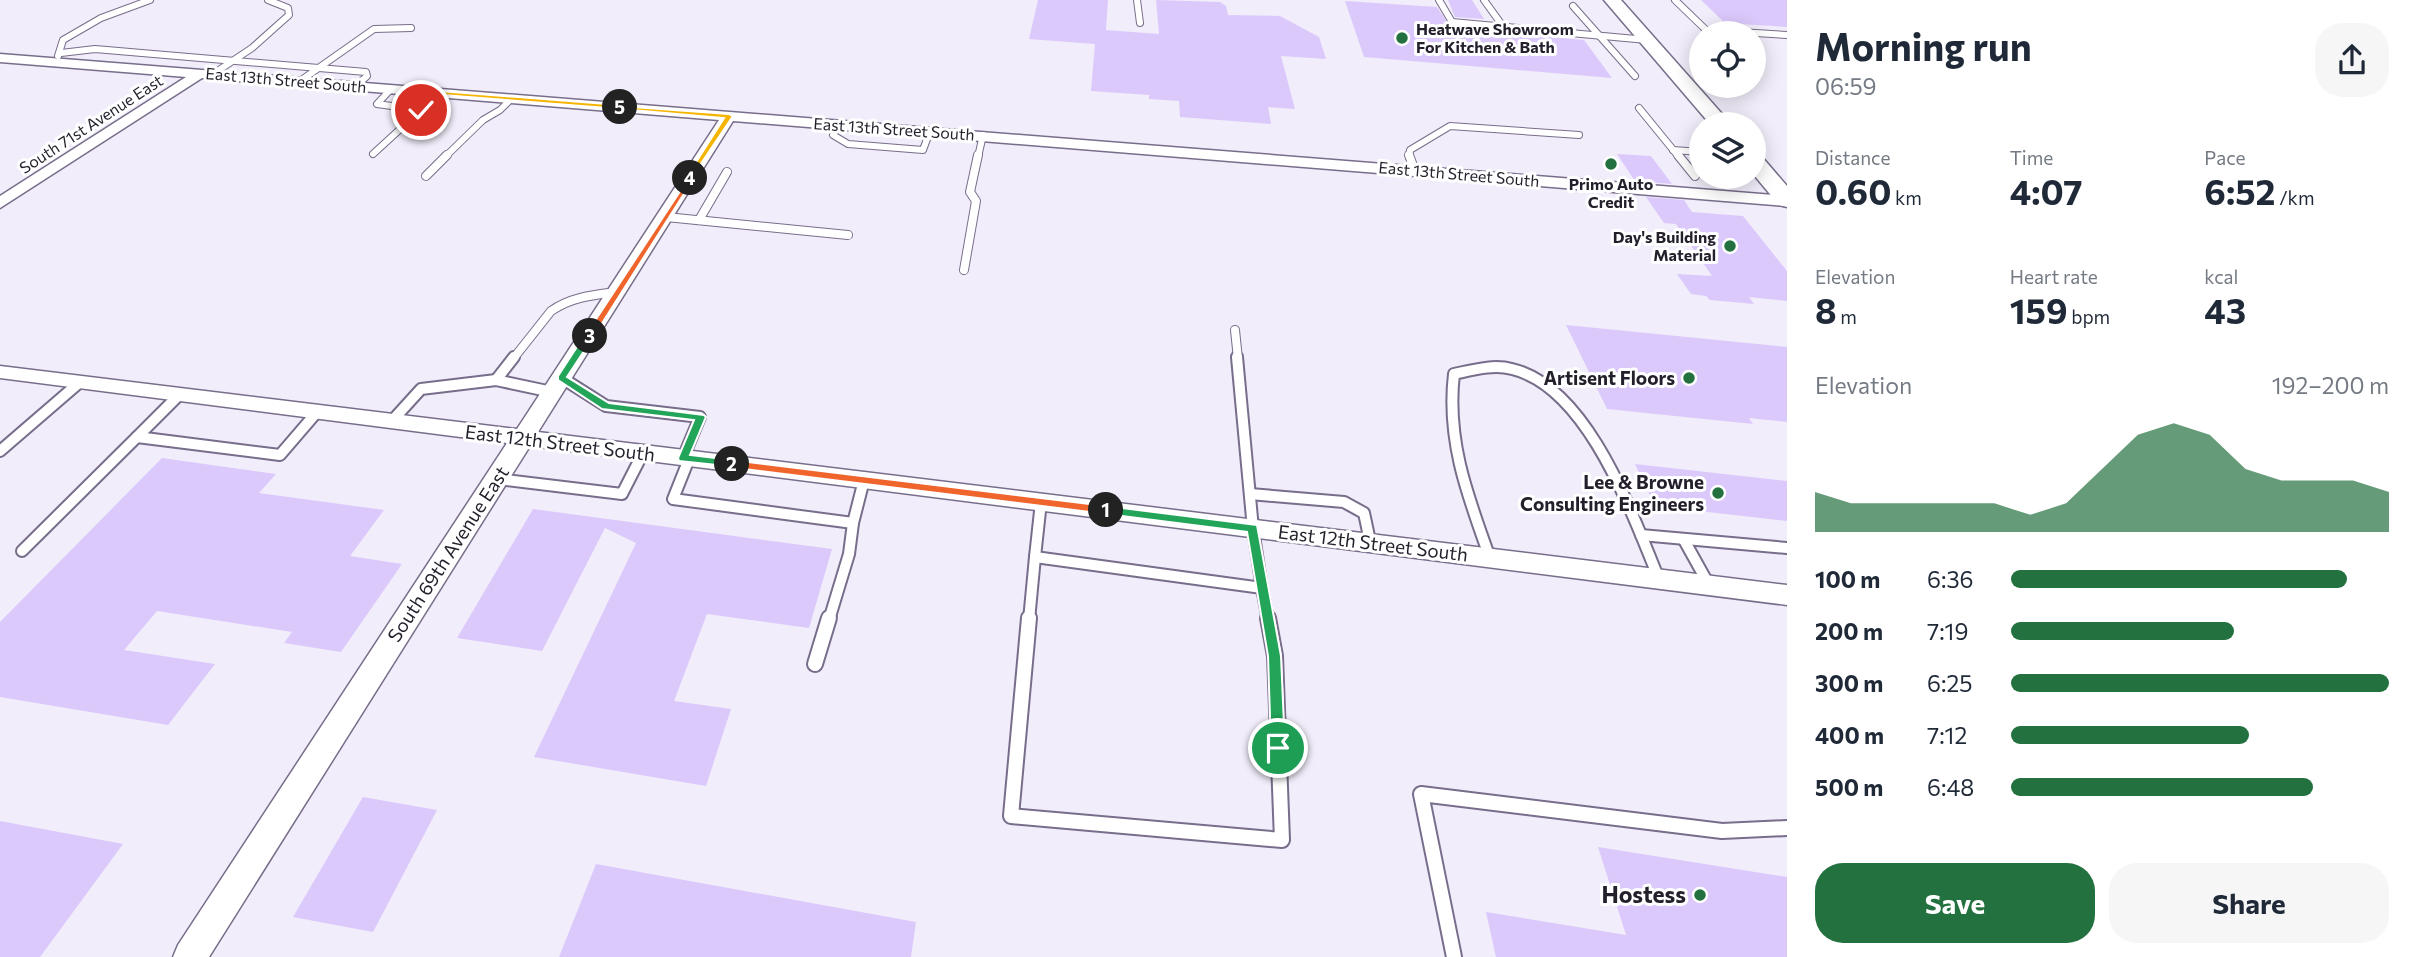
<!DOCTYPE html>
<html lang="en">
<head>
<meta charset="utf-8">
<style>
  :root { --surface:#fff; --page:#f6f6f7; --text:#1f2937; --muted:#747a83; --accent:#247140 }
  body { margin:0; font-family:Commissioner,sans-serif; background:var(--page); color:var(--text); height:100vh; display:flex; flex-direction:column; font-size:26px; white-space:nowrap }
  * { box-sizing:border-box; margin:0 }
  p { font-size:23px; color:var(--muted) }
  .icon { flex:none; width:38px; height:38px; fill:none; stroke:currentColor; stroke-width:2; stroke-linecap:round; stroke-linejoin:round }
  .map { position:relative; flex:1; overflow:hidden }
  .drawer { display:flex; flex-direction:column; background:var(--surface); width:630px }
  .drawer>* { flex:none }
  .fabs { position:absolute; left:1689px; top:21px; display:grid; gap:14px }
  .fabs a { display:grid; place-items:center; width:77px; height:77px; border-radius:50%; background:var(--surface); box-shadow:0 4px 18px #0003; font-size:35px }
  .pin { position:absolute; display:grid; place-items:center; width:60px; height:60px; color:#fff; margin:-30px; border:4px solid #fff; border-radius:50%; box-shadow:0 2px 7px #0007 }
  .km { position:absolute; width:35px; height:35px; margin:-18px; border-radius:50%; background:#222; color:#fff; font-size:19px; line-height:35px; text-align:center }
  .round { display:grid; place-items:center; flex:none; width:74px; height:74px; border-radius:28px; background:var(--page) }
  .summary { display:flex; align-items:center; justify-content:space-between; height:119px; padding:0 28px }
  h1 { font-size:38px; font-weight:700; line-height:52px }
  .stats { display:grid; grid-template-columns:repeat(3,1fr); gap:10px; height:119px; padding:7px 28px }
  .stats div { display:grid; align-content:center }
  .stats b { font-size:35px; font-weight:700 }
  .stats small { font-size:19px; font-weight:400 }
  .stats p { font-size:19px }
  .chart { height:196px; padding:14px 28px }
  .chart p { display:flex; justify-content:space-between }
  .chart svg { width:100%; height:126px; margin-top:7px; fill:var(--accent); opacity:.7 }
  .primary-button { display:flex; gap:14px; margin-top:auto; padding:14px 28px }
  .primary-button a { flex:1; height:80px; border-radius:28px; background:var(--accent); color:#fff; font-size:28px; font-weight:700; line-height:80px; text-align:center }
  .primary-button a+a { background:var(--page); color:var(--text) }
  ul { padding:0 28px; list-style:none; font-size:23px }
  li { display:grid; grid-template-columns:112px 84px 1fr; align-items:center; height:52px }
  li i { height:18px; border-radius:9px; background:var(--accent) }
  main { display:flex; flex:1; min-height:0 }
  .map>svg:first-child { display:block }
  .building { fill:#dcc9fc }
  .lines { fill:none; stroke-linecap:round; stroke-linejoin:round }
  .service-far3-casing { stroke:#786d8a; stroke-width:8 }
  .service-far2-casing { stroke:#786d8a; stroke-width:10 }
  .service-far1-casing { stroke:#786d8a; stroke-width:14 }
  .service-casing { stroke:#786d8a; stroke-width:18 }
  .minor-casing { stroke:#786d8a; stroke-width:3 }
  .secondary-casing { stroke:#786d8a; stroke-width:3 }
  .service-far3 { stroke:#fff; stroke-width:6 }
  .service-far2 { stroke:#fff; stroke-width:8 }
  .service-far1 { stroke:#fff; stroke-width:10 }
  .service { stroke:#fff; stroke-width:14 }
  .minor { fill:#fff; fill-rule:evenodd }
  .secondary { fill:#fff; fill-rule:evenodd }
  .split-1 { fill:#22a559; stroke:#fff; stroke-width:2 }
  .split-2 { fill:#f0652b; stroke:#fff; stroke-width:2 }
  .split-3 { fill:#22a559; stroke:#fff; stroke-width:2 }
  .split-4 { fill:#f0652b; stroke:#fff; stroke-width:2 }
  .split-5 { fill:#f5b400; stroke:#fff; stroke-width:2 }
  .split-6 { fill:#f5b400; stroke:#fff; stroke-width:2 }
  .poi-dot { fill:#247140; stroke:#fff; stroke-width:2.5 }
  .labels { text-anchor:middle; stroke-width:6; stroke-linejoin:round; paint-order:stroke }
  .far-poi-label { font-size:16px; font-weight:bold; fill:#231f2b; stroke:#fff; text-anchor:start }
  .far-street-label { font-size:16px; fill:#231f2b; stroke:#fff }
  .poi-label { font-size:19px; font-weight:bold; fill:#231f2b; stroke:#fff; text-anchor:end }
  .street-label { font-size:19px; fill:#231f2b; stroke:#fff }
  .near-poi-label { font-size:23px; font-weight:bold; fill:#231f2b; stroke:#fff; text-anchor:end }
</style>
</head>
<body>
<main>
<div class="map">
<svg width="1787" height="957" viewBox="0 0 1787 957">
  <rect width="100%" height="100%" fill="#f1edfa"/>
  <g class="building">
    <polygon points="1038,0 1108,0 1106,30 1159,34 1156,0 1220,2 1226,6 1228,15 1280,16 1319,37 1326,59 1281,56 1295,109 1268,107 1271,124 1180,117 1179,101 1149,99 1149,95 1091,91 1095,44 1029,39"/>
    <polygon points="1448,0 1472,0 1484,19 1455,17"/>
    <polygon points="1701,0 1787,0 1787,27 1725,23"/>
    <polygon points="1345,1 1437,7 1451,28 1584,40 1612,78 1364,57"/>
    <polygon points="1617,154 1651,156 1672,184 1635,181"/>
    <polygon points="1646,197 1684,200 1692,212 1743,216 1787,271 1787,301 1749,297 1754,304 1710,300 1706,296 1691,294 1677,274 1712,276 1676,224 1664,223"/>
    <polygon points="1566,325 1787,347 1787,422 1749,418 1753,424 1607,409"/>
    <polygon points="162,458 276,474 259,493 384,510 350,556 402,564 341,652 284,643 292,632 157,611 124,650 215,664 168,725 0,697 0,622"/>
    <polygon points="1635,464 1787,481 1787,521 1655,506"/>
    <polygon points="533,509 832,549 809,628 707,614 674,701 731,709 706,786 534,757 636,543 605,528 542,651 457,638"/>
    <polygon points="363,797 437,810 373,932 293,917"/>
    <polygon points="0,821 123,844 40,957 0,957"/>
    <polygon points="1598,847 1787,877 1787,957 1496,957 1486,912 1626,935"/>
    <polygon points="596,864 916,922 911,957 559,957"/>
  </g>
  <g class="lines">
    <g class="service-far3-casing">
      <g id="service-far3">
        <polyline points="1137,0 1140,23"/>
        <polyline points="1439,0 1452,22 1647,40"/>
        <polyline points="1484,0 1502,25"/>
        <polyline points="1675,0 1706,30 1787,35"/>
        <polyline points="1573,6 1635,76"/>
        <polyline points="61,53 95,49 366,72 367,76 356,86"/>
        <polyline points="58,56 63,40 101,18 150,0"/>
        <polyline points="213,74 252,48 289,15 288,8 268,0"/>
        <polyline points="300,81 374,29 411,28"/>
        <polyline points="391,89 377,104 421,110 441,93"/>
        <polyline points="1639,108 1679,157"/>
        <polyline points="838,124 833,135 848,144 923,150 930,131"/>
        <polyline points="1673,150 1701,152"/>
        <polyline points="373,154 421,110"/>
        <polyline points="445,157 483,120 500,110 512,98"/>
        <polyline points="978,157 983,135"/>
        <polyline points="1409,157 1410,150 1450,126 1579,135"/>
      </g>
    </g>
    <g class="service-far2-casing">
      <g id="service-far2">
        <polyline points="1409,155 1415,171"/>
        <polyline points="1678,155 1695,176"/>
        <polyline points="426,176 447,155"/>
        <polyline points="666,217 848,235"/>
        <polyline points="699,220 727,172"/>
        <polyline points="964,270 976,201 970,192 978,155"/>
        <polyline points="1235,330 1238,359"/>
        <path d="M513,359L551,311C571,297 593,295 617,292"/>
      </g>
    </g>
    <g class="service-far1-casing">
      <g id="service-far1">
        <polyline points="562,378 606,406 700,417 683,458"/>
        <polyline points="496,380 514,357"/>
        <polyline points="179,395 137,437 280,455 317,412"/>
        <polyline points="391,422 421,389 496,380 552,392"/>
        <polyline points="0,451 80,382"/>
        <polyline points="689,459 673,499 853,523 864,480"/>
        <polyline points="497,479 622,494 643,453"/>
        <polyline points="1250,494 1344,502 1364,513 1370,541"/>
        <polyline points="1041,502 1035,557 1262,588 1253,529 1237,357"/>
        <polyline points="1641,535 1787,548"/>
        <polyline points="1684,540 1709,585"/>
        <polyline points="22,551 137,437"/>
        <path d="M1490,558C1468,497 1446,440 1454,374C1473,370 1493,364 1512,369C1588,387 1632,514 1659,579"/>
        <polyline points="1262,588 1268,620"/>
        <polyline points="829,620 849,554 853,523"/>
        <polyline points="1029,620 1035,557"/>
      </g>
    </g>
    <g class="service-casing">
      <g id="service">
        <polyline points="1029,618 1011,816 1282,840 1275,656 1268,618"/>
        <polyline points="815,664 829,618"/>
        <polyline points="1454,957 1421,794 1722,831 1787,828"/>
      </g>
    </g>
    <g class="minor-casing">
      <polygon id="minor" points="0,54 1787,196 1787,206 733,121 538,432 1787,585 1787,605 530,446 209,957 173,957 178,945 507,443 0,378 0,366 517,429 719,120 202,78 0,208 0,196 186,77 0,62"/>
    </g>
    <g class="secondary-casing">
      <g id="secondary">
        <polygon points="1604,0 1621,0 1731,124 1710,124"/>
        <polygon points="1754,156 1762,157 1787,186 1787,207 1779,205 1754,175"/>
      </g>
    </g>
    <use href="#service-far3" class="service-far3"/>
    <use href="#service-far2" class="service-far2"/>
    <use href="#service-far1" class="service-far1"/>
    <use href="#service" class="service"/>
    <use href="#minor" class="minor"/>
    <use href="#secondary" class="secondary"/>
  </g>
  <polygon class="split-1" points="1106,506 1257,525 1281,656 1285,748 1283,753 1278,755 1271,748 1268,656 1247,532 1106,514 1100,510"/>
  <polygon class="split-2" points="732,460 1106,506 1112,510 1106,514 728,467 728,461"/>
  <polygon class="split-3" points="590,333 594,336 567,377 609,403 704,415 706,417 690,455 732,460 736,461 736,467 679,461 678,458 694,420 602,409 558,380 558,376 586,333"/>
  <polygon class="split-4" points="690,176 694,178 594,336 586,338 585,336"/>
  <polygon class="split-5" points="618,106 729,114 733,116 690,180 686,178 724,118 620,109"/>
  <polygon class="split-6" points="439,91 620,105 624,107 620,109 443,95 424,112 419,112 419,109"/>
  <g class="poi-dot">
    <circle cx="1402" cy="38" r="7"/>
    <circle cx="1611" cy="164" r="7"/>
    <circle cx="1730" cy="246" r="7"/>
    <circle cx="1689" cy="378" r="7"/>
    <circle cx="1718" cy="493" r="7"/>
    <circle cx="1700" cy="895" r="7"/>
  </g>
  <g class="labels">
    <g class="far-poi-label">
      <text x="1416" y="35">Heatwave Showroom<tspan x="1416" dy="18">For Kitchen &amp; Bath</tspan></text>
      <text x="1611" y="190" text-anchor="middle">Primo Auto<tspan x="1611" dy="18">Credit</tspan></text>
      <text x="1716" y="243" text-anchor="end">Day's Building<tspan x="1716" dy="18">Material</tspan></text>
    </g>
    <g class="far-street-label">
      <text transform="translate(286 80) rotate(5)" y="6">East 13th Street South</text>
      <text transform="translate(91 124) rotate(-33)" y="6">South 71st Avenue East</text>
      <text transform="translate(894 129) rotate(4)" y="6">East 13th Street South</text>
      <text transform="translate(1459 174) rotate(5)" y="6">East 13th Street South</text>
    </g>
    <g class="poi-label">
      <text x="1675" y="385">Artisent Floors</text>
      <text x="1704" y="489">Lee &amp; Browne<tspan x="1704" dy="22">Consulting Engineers</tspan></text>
    </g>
    <g class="street-label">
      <text transform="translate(560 443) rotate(7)" y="7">East 12th Street South</text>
      <text transform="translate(1373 543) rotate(7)" y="7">East 12th Street South</text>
      <text transform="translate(448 554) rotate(-57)" y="7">South 69th Avenue East</text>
    </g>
    <g class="near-poi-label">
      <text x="1686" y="903">Hostess</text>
    </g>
  </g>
</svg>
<div class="fabs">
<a><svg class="icon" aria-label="locate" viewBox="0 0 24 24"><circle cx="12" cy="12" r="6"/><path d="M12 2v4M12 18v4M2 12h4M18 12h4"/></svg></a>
<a><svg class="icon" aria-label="layers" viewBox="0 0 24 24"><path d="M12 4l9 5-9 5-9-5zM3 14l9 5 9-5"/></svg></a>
</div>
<div class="pin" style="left:1278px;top:748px;background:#1e9e55"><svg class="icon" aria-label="arrive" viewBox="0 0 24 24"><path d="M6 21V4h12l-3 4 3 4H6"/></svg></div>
<div class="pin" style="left:421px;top:110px;background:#d93025"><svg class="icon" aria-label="check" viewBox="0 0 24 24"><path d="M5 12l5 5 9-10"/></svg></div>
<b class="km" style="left:1106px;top:510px">1</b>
<b class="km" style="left:732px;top:464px">2</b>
<b class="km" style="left:590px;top:336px">3</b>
<b class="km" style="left:690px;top:178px">4</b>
<b class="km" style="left:620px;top:107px">5</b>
</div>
<section class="drawer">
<div class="summary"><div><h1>Morning run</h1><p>06:59</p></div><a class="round"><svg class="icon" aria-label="share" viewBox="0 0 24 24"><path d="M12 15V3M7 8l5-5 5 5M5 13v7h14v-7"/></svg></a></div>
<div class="stats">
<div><p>Distance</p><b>0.60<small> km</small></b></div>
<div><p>Time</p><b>4:07</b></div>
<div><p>Pace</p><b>6:52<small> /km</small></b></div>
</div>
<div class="stats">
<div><p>Elevation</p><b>8<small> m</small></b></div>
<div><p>Heart rate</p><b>159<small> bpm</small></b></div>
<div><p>kcal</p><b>43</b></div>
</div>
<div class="chart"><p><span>Elevation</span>192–200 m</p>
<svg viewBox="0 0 160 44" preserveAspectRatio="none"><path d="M0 44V30L10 34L20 34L30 34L40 34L50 34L60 38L70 34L80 22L90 10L100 6L110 10L120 22L130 26L140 26L150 26L160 30V44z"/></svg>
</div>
<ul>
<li><b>100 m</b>6:36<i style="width:89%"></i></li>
<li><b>200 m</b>7:19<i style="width:59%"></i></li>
<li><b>300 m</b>6:25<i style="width:100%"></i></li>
<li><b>400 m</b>7:12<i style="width:63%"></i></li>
<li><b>500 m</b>6:48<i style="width:80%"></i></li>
</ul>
<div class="primary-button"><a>Save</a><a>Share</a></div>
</section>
</main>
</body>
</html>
